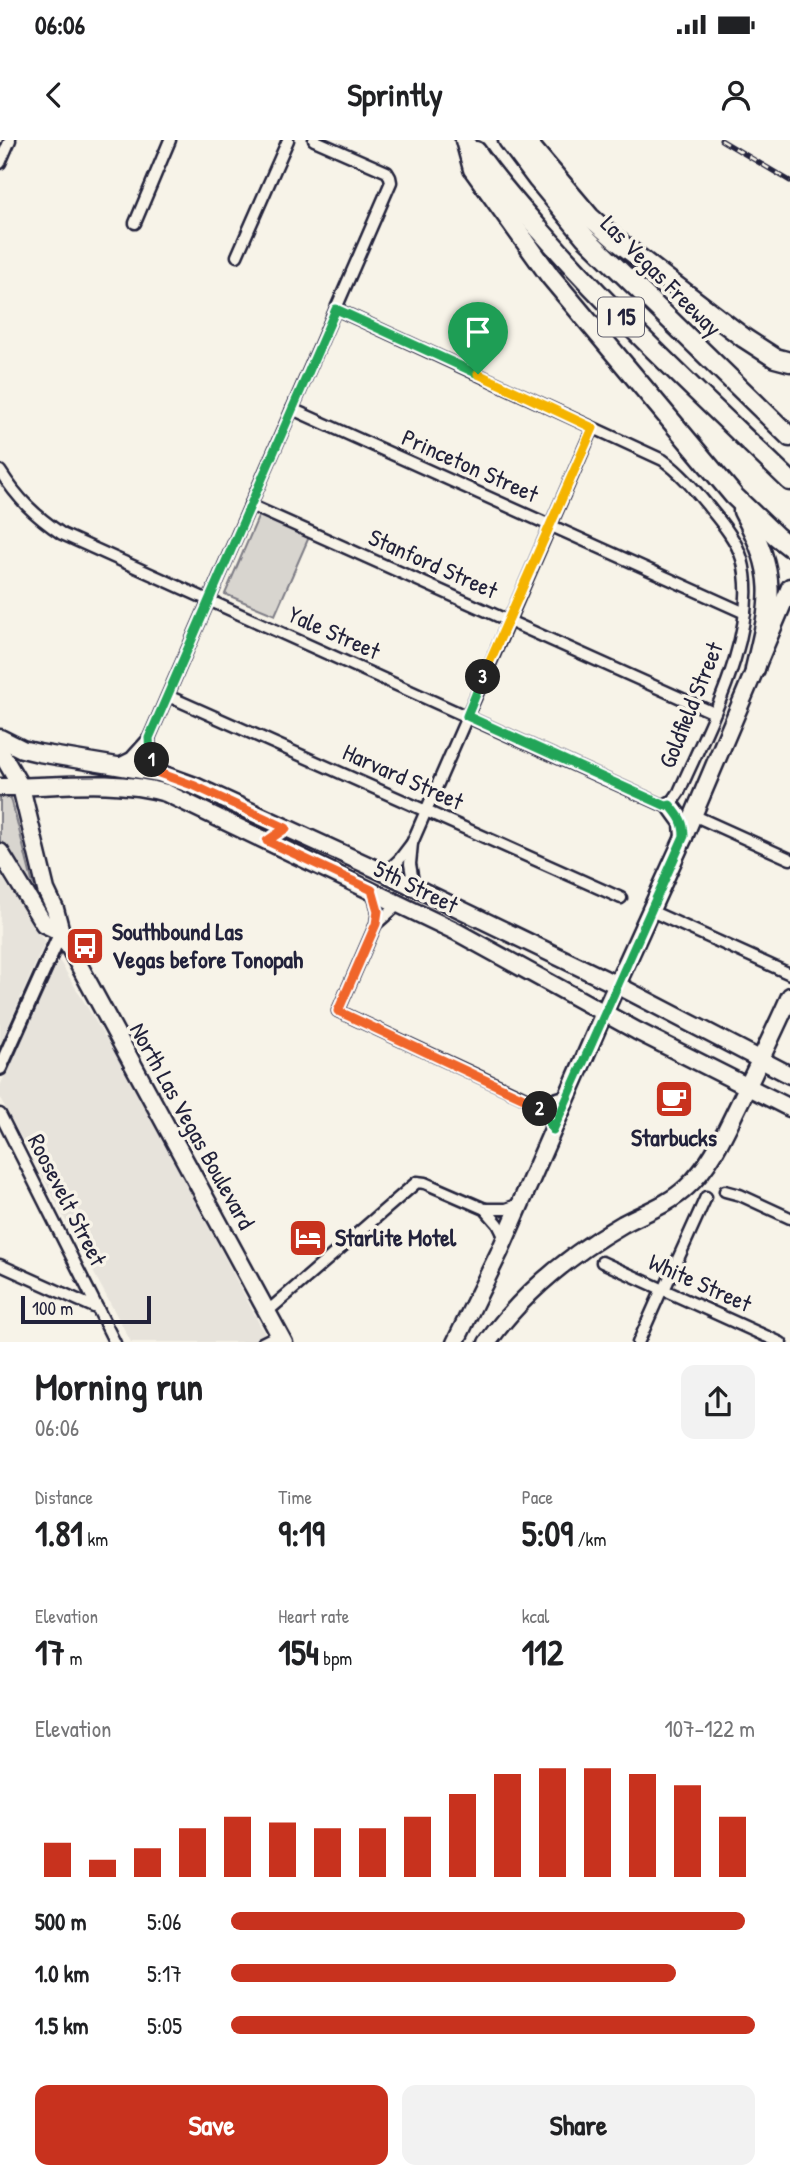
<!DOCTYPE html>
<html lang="en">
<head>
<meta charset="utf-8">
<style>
  :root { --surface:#fff; --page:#f2f2f2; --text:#202124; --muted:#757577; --accent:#c8321e }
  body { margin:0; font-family:"Patrick Hand",sans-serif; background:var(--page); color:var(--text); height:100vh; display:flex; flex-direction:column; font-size:26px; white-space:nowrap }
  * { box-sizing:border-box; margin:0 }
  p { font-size:23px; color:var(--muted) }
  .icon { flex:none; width:38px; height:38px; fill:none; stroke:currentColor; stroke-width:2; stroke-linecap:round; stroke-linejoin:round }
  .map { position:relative; height:1202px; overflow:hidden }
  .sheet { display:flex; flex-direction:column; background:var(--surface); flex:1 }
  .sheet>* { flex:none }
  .scale { position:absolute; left:21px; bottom:18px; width:130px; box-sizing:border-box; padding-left:7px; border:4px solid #22223b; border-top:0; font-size:19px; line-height:24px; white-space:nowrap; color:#22223b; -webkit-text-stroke:5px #f7f3e8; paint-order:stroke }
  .pin { position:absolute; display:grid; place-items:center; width:60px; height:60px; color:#fff; margin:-72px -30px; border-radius:50% 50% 50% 0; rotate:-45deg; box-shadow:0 0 7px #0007 }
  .pin .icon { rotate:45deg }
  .km { position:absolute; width:35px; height:35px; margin:-18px; border-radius:50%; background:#222; color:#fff; font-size:19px; line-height:35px; text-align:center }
  .round { display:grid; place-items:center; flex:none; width:74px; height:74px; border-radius:14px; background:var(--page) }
  .head { display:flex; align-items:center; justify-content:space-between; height:119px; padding:0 35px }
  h1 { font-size:38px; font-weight:800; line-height:52px }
  .figures { display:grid; grid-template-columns:repeat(3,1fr); gap:10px; height:119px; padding:7px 35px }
  .figures div { display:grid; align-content:center }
  .figures b { font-size:35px; font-weight:800 }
  .figures small { font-size:19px; font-weight:400 }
  .figures p { font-size:19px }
  .chart { height:196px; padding:14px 35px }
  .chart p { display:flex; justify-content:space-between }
  .chart svg { width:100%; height:126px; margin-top:7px; stroke:var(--accent); stroke-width:6 }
  .primary-button { display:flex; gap:14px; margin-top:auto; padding:14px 35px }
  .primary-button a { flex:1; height:80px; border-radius:14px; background:var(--accent); color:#fff; font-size:28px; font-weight:800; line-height:80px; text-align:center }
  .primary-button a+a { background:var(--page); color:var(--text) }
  ul { padding:0 35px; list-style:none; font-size:23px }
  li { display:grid; grid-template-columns:112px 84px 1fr; align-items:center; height:52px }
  li i { height:18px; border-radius:9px; background:var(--accent) }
  .status { display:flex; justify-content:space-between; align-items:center; height:49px; padding:0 35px; background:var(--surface); direction:ltr }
  .status svg { height:19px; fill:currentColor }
  header { display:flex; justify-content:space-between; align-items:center; height:91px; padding:0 35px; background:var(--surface); font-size:32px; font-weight:800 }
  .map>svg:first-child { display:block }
  .built { fill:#e7e3db }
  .green { fill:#d8d5cf; stroke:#7d7c85; stroke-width:2 }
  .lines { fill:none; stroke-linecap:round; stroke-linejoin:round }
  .minor-casing { stroke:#22223b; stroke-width:15 }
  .tertiary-casing { stroke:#22223b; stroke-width:18 }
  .primary-casing { stroke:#22223b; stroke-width:21 }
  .motorway-casing { stroke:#22223b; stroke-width:23 }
  .minor { stroke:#f7f3e8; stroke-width:10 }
  .tertiary { stroke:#f7f3e8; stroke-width:12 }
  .primary { stroke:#f7f3e8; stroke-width:16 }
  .motorway { stroke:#f7f3e8; stroke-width:18 }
  .rail-casing { stroke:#22223b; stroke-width:5 }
  .rail { stroke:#f7f3e8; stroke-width:2.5; stroke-dasharray:8; stroke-linecap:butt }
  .split-1-casing { stroke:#fff; stroke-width:14 }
  .split-2-casing { stroke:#fff; stroke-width:14 }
  .split-3-casing { stroke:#fff; stroke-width:14 }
  .split-4-casing { stroke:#fff; stroke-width:14 }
  .split-1 { stroke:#22a559; stroke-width:9 }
  .split-2 { stroke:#f0652b; stroke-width:9 }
  .split-3 { stroke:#22a559; stroke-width:9 }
  .split-4 { stroke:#f5b400; stroke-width:9 }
  .labels { text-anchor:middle; stroke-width:7; stroke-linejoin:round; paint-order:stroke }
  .shield { fill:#f7f3e8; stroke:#62616f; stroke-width:2 }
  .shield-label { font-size:23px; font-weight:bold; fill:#22223b }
  .street-label { font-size:24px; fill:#22223b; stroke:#f7f3e8 }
  .poi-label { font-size:24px; font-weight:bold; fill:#22223b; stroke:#f7f3e8; text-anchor:start }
</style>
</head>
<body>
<div class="status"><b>06:06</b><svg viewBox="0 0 49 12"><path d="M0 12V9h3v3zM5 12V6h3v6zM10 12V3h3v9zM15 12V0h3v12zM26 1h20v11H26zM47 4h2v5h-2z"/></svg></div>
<header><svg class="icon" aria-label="back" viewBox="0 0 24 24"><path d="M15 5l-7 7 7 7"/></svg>Sprintly<svg class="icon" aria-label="person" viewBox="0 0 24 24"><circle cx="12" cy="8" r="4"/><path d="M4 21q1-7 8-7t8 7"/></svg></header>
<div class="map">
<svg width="790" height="1203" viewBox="0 0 790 1203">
  <rect width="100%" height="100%" fill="#f7f3e8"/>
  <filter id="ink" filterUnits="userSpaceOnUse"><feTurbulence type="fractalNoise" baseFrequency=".0143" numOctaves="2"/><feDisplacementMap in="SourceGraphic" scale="14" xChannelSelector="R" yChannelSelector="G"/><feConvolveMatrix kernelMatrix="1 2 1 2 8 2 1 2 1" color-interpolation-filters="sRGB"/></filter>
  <g filter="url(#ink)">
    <g class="built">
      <polygon points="0,734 45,802 0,905"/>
      <polygon points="59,820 139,954 269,1202 131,1202 0,958 0,946"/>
    </g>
    <g class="green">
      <polygon points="259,375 309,397 275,475 225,454"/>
      <polygon points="0,657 11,658 32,741 51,777 0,704"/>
    </g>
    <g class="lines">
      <g class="minor-casing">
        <g id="minor">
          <polyline points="0,23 10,0"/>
          <polyline points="135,83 170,0"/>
          <polyline points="237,116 288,0"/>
          <polyline points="292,269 745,473"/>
          <path d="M0,331C18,359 34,375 62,394L665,666L670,665L679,652C707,588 762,490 742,419C736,399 721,382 708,366C694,349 681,333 663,320L336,169"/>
          <polyline points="250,365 714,573"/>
          <polyline points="168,556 621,758"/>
          <polyline points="149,598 150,614 159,633"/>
          <polyline points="117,625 131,618 149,598 391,42 390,37 387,32 314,0"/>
          <polyline points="693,675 790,719"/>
          <polyline points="412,703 410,724 414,747"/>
          <polyline points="385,733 399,720 412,703 593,288"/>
          <polyline points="372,750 378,771 376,784 338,871 530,960 545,974 553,990"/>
          <polyline points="651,771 790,834"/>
          <polyline points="376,784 400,763"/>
          <polyline points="530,961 551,960 568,955"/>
          <polyline points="0,974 115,1203"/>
          <polyline points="725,1051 740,1055 790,1078"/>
          <polyline points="485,1069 506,1069 520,1064"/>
          <polyline points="602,1122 781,1203"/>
          <polyline points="0,1125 98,1169"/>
          <polyline points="664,1150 706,1057"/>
          <polyline points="268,1171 417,1042 425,1043 485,1069 498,1084 505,1098"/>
          <polyline points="262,1203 280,1194"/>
          <polyline points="638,1203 662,1149"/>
        </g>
      </g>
      <g class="tertiary-casing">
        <polyline id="tertiary" points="0,928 61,792"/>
      </g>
      <g class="primary-casing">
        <g id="primary">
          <polyline points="0,598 22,609 39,613 159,633 195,646 385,733 617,845 790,935"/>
          <polyline points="0,611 21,647 46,750 55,769 61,792 284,1203"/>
          <path d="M0,647C55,647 112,638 166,653L457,792L637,891L790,968"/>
          <polyline points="670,665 683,683 684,697"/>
          <polyline points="0,712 44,784 61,792"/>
          <polyline points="455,1203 499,1113 604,873 684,697 790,447"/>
          <path d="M487,1203C522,1154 571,1114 623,1084C645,1072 668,1065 687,1047C712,1024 725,992 740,962C757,927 774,892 790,856"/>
        </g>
      </g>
      <g class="motorway-casing">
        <g id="motorway">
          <polyline points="465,0 473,29 550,136 734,356 776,396 790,407"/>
          <polyline points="508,0 538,40 585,97 790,297"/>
          <polyline points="525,0 590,77 616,100 744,198 775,218 790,222"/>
          <path d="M476,11C495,39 518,65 540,90C618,179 705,259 790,341"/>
          <path d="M743,371C778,437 772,458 755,529"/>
        </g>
      </g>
      <use href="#minor" class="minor"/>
      <use href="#tertiary" class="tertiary"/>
      <use href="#primary" class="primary"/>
      <use href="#motorway" class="motorway"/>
      <g class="rail-casing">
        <polyline id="rail" points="721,0 790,41"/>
      </g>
      <use href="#rail" class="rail"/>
    </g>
  </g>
  <g class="lines" filter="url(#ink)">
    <g class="split-1-casing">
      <polyline id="split-1" points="152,620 150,614 149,598 336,169 478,234"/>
    </g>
    <g class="split-2-casing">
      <polyline id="split-2" points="152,620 159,633 195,646 286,688 267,701 372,750 378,771 376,784 338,871 530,961 540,969"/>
    </g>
    <g class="split-3-casing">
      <path id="split-3" d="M483,537L467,576L666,666L670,665C679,676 684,682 684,696L553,990L547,978L540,969"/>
    </g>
    <g class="split-4-casing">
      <polyline id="split-4" points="478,234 593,288 483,537"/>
    </g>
    <use href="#split-1" class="split-1"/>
    <use href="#split-2" class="split-2"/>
    <use href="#split-3" class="split-3"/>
    <use href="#split-4" class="split-4"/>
  </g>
  <defs>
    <g id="bus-square" transform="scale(2.0125)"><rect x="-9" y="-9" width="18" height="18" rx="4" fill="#c8321e" stroke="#f7f3e8"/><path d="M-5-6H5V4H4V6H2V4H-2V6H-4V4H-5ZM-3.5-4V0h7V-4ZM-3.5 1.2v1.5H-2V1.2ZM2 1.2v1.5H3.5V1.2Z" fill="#fff"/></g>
    <g id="cafe-square" transform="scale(2.0125)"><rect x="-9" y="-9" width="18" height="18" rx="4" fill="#c8321e" stroke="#f7f3e8"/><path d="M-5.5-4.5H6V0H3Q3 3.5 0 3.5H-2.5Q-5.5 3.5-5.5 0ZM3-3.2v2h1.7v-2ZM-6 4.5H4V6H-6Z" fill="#fff"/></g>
    <g id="hotel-square" transform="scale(2.0125)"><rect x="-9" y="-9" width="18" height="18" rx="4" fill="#c8321e" stroke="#f7f3e8"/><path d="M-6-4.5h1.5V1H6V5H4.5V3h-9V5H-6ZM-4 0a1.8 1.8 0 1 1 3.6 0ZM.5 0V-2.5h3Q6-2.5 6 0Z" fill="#fff"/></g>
  </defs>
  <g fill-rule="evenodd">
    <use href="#bus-square" x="85" y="806"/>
    <use href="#cafe-square" x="674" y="959"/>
    <use href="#hotel-square" x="308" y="1098"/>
  </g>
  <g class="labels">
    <rect class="shield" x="598" y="157.5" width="46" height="39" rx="5"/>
    <g class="shield-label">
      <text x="621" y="185">I 15</text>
    </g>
    <g class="street-label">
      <text transform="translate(661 136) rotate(45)" y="8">Las Vegas Freeway</text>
      <text transform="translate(470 326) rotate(24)" y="8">Princeton Street</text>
      <text transform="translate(433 424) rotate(24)" y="8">Stanford Street</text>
      <text transform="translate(334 493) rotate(24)" y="8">Yale Street</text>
      <text transform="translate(691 565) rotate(-68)" y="8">Goldfield Street</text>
      <text transform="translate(403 637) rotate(24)" y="8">Harvard Street</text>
      <text transform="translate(416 747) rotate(26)" y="8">5th Street</text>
      <text transform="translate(192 986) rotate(61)" y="8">North Las Vegas Boulevard</text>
      <text transform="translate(67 1060) rotate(63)" y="8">Roosevelt Street</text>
      <text transform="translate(700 1143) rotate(24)" y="8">White Street</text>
    </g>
    <g class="poi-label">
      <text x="112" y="800">Southbound Las<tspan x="112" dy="28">Vegas before Tonopah</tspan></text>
      <text x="674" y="1006" text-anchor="middle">Starbucks</text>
      <text x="335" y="1106">Starlite Motel</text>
    </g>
  </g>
</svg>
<div class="scale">100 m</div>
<div class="pin" style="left:478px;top:234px;background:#1e9e55"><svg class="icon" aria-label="arrive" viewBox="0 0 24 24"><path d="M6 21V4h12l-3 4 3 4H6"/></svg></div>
<b class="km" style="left:152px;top:620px">1</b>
<b class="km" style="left:540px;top:969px">2</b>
<b class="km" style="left:483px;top:537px">3</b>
</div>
<section class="sheet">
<div class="head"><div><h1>Morning run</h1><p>06:06</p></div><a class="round"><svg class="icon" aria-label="share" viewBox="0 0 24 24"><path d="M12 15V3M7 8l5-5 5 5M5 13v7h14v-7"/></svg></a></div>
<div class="figures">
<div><p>Distance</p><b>1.81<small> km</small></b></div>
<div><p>Time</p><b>9:19</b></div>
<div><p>Pace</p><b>5:09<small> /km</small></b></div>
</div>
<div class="figures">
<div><p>Elevation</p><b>17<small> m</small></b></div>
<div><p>Heart rate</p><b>154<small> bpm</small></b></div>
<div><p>kcal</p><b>112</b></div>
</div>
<div class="chart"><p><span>Elevation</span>107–122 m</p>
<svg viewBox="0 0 160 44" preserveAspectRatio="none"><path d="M5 44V32M15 44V38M25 44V34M35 44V27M45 44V23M55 44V25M65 44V27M75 44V27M85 44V23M95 44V15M105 44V8M115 44V6M125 44V6M135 44V8M145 44V12M155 44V23"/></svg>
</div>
<ul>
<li><b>500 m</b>5:06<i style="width:98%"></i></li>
<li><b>1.0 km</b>5:17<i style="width:85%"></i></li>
<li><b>1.5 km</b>5:05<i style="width:100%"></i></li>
</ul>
<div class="primary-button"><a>Save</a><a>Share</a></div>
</section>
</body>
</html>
